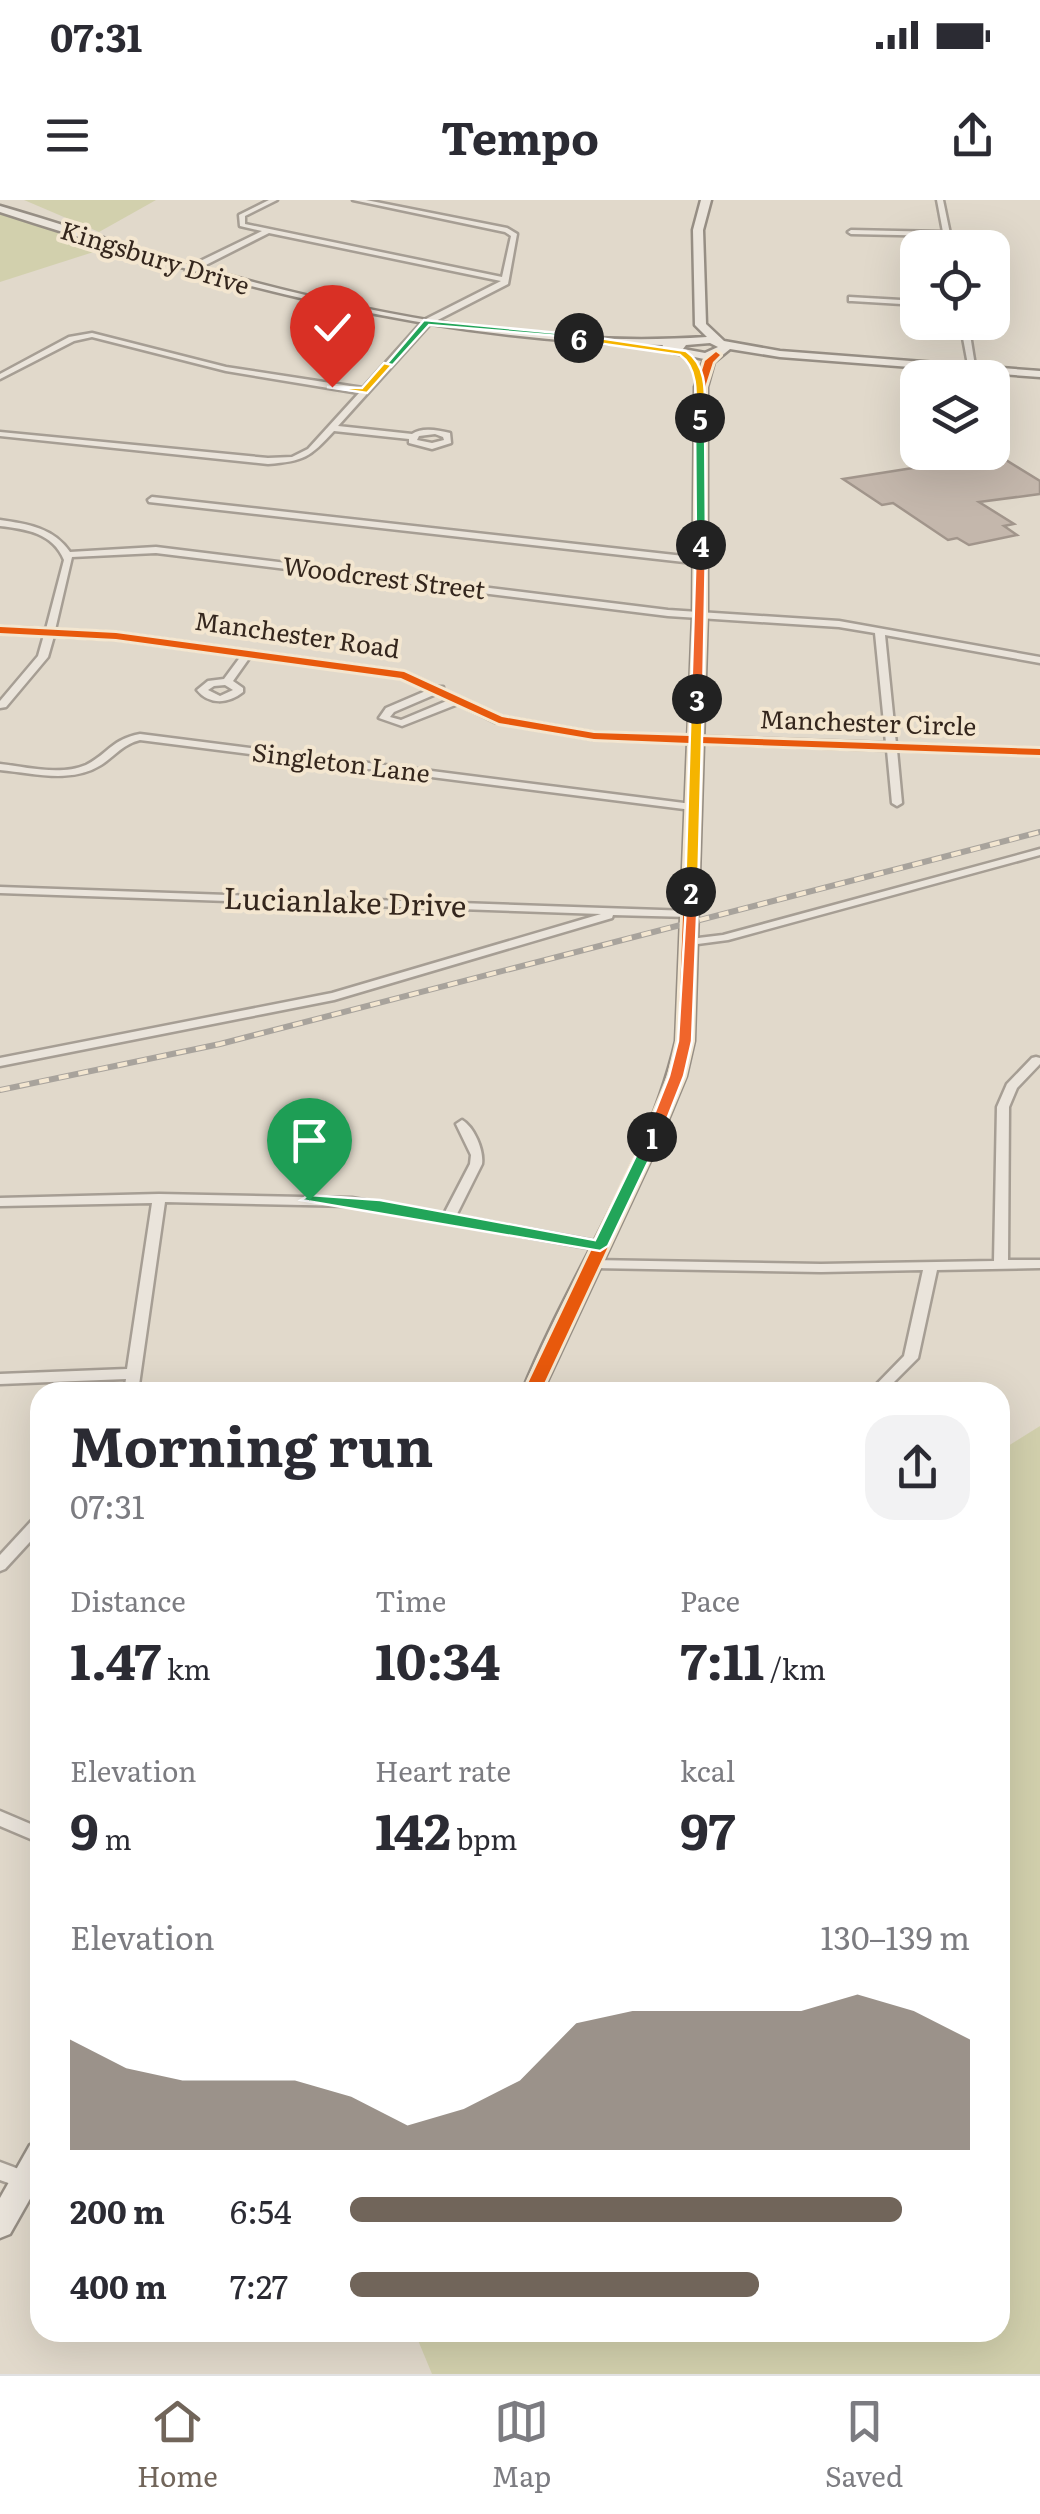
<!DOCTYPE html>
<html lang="en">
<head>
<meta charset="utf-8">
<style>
  :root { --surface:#fff; --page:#f2f2f3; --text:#2b2b33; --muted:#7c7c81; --line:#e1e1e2; --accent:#71655a }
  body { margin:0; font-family:Literata,serif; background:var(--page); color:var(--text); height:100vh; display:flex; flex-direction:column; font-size:38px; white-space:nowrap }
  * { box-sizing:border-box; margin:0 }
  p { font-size:32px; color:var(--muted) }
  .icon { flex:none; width:55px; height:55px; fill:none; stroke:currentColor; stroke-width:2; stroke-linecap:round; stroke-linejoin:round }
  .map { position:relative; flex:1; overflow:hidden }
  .side { position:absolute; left:30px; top:1182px; width:980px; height:960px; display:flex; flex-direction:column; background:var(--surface); border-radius:30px; box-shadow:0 10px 40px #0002 }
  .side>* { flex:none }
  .tools { position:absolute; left:900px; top:30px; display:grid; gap:20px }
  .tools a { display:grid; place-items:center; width:110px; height:110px; border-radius:20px; background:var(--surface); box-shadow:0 10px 40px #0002; font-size:50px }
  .pin { position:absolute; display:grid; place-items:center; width:85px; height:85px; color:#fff; margin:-102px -42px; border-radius:50% 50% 50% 0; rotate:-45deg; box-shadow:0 0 10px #0007 }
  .pin .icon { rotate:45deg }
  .km { position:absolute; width:50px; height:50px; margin:-25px; border-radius:50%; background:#222; color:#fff; font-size:28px; line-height:50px; text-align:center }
  .round { display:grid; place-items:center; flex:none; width:105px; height:105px; border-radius:30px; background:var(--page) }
  .head { display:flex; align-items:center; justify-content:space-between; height:170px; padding:0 40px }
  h1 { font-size:55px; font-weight:700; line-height:75px }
  .stats { display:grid; grid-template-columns:repeat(3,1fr); gap:15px; height:170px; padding:10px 40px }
  .stats div { display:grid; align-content:center }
  .stats b { font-size:50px; font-weight:700 }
  .stats small { font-size:28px; font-weight:400 }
  .stats p { font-size:28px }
  .chart { height:280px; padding:20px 40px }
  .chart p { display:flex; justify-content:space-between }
  .chart svg { width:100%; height:180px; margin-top:10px; fill:var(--accent); opacity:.7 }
  ul { padding:0 40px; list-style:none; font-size:32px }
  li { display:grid; grid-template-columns:160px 120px 1fr; align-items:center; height:75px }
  li i { height:25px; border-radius:12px; background:var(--accent) }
  .status { display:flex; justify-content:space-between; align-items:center; height:70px; padding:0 50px; background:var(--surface); direction:ltr }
  .status svg { height:28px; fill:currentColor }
  header { display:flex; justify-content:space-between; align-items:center; height:130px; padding:0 40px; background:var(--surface); font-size:45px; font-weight:700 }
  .menu { display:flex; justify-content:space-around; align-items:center; height:140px; border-top:2px solid var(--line); background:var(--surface); font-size:28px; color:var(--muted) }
  .menu a { display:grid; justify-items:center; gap:5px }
  .menu .active { color:var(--accent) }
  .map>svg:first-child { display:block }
  .green { fill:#d2d0ad }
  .building { fill:#c4b7ac; stroke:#a1958b; stroke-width:2.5 }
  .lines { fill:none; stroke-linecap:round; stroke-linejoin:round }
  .street-casing { stroke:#a69e94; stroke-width:5 }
  .secondary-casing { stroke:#968e84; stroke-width:5 }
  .street { fill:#eae4db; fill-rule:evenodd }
  .secondary { fill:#eae4db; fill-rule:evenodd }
  .rail-casing { stroke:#a8a39c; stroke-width:6 }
  .rail { stroke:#f3e6d0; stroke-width:4; stroke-dasharray:10; stroke-linecap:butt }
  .cycleway-casing { stroke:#f3e6d0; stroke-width:6 }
  .cycleway { fill:#e8590c; fill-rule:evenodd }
  .split-1 { fill:#22a559; stroke:#fff; stroke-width:2.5 }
  .split-2 { fill:#f0652b; stroke:#fff; stroke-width:2.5 }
  .split-3 { fill:#f5b400; stroke:#fff; stroke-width:2.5 }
  .split-4 { fill:#f0652b; stroke:#fff; stroke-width:2.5 }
  .split-5 { fill:#22a559; stroke:#fff; stroke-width:2.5 }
  .split-6 { fill:#f5b400; stroke:#fff; stroke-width:2.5 }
  .split-7 { fill:#22a559; stroke:#fff; stroke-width:2.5 }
  .split-8 { fill:#f5b400; stroke:#fff; stroke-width:2.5 }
  .labels { text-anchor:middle; stroke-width:8; stroke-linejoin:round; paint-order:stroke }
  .far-street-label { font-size:25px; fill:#34261d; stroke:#f3e6d0 }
  .street-label { font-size:30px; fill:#34261d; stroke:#f3e6d0 }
</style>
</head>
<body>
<div class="status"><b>07:31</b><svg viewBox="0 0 49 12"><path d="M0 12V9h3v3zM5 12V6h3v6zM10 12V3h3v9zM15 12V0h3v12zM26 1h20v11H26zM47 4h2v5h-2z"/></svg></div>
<header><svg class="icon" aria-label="menu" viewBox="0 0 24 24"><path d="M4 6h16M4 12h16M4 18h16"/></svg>Tempo<svg class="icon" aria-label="share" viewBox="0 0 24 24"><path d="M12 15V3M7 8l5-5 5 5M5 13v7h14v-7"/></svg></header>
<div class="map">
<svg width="1040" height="2174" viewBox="0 0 1040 2174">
  <rect width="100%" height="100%" fill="#e1d9cb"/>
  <g class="green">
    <polygon points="24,0 156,0 99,32"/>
    <polygon points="0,13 106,48 0,82"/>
    <polygon points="1040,1226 1040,2174 432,2174 415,2133 1000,2132 1000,1251"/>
  </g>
  <polygon class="building" points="941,252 993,252 1040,281 1040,294 979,302 1014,324 1004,326 1017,335 969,345 957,338 948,340 893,303 882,305 843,279 938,264 925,256"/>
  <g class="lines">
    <g class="street-casing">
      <g id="street">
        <path d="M269,0H277L245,16V24L502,77L511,36L505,32L353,0H366L507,28L517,34L508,84L430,124L338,226L412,234C422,227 437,230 450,233L451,243L432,249L409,243V239L334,231C309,258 304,261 268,264L0,236V232L268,258L292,257L308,249L359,193L226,171L92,137L74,141L0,179V174L69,137L92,133L226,167L363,188L424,120L501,81L269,33L192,72H186V68L262,31L240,26L239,15ZM435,234L443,237L444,240L432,243L417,240L419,236Z"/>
        <polygon points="937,0 943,0 953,48 946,48 944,36 851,34 848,32 851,30 943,32"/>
        <polygon points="849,97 918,101 918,105 852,101 849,101"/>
        <polygon points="960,122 968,122 976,172 969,170"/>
        <polygon points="152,297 702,358 707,361 702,364 149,302 148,300"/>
        <path d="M0,320C28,324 54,328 70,352L156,347L668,410L839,421L1040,457V463L885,435L896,544L1040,549V555L897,550L902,603L897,606L892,603L887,550L594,539L495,522L458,504L402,526L379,518L386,508L428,490L402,478L250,457L233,481L243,488V492C228,504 209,505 197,490L208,481L224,479L241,456L116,439L54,436L48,457L6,507L0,508V501L38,456L44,435L0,433V427L46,429L64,360C53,333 26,329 0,326ZM156,353L668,416L839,427L875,433L886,543L594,533L502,517L443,490V487H437L404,472L116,433L55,430L72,357ZM225,485L233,490L220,496L208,490L214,486ZM436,494L449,500L401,520L390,517L394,512Z"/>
        <path d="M140,534L692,604L697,607L692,610L140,540C123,544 115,556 101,565C71,584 33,573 0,570V564C27,567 60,576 86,565C108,554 112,539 140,534Z"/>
        <polygon points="1040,649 1040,655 728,740 690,745 684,742 690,739 723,735"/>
        <polygon points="0,687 690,711 696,714 690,717 613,715 612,718 334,800 0,866 0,858 332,793 601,714 0,693"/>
        <polygon points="1036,857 1040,858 1040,864 1017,888 1009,907 1008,1060 1040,1060 1040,1068 937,1070 918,1158 884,1192 869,1192 904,1156 923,1070 821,1072 592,1068 585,1064 592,1060 821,1064 994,1061 997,907 1007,884 1032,858"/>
        <path d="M462,920C474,927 484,950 482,964L456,1016L600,1042L605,1043L607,1046L605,1049L600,1050L352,1006L165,1002L138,1192H124L126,1179L0,1184V1174L127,1169L152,1003L0,1006V998L159,994L352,998L444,1014L470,964L471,955L456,924Z"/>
        <polygon points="40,1316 40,1331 5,1369 0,1371 0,1355 35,1317"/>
        <polygon points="0,1611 40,1628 40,1643 0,1626"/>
        <polygon points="0,1962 32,1974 35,1980 32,1986 25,1989 0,1980"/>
      </g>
    </g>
    <g class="secondary-casing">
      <g id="secondary">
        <path d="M701,0H711L703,30L706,124L724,141L780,151L1040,171V177L780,157L730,149L714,162L707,187V415L694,841L686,876L657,946L542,1192H522C569,1075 647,965 676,841L693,415L695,187L704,159L661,150L663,145C431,142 219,83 0,12V6C56,22 111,41 167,58C340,109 526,149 707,137L695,125L693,30ZM710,143L718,147L705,153L683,149L686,145Z"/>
        <polygon points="40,1941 40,1981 10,2034 0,2038 0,1998 30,1945"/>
      </g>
    </g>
    <use href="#street" class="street"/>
    <use href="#secondary" class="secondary"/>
    <g class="rail-casing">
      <polyline id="rail" points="0,890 220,844 1040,632"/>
    </g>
    <use href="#rail" class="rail"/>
    <g class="cycleway-casing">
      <polygon id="cycleway" points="716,152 720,155 713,162 705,187 705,415 701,537 1040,549 1040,555 701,543 692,841 684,876 655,946 540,1192 524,1192 641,946 670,876 678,841 690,543 594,539 499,523 401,478 116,439 0,433 0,427 116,433 404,472 502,517 594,533 690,536 695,415 697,187 705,161"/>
    </g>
    <use href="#cycleway" class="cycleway"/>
  </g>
  <polygon class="split-1" points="647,933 660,937 608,1046 600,1051 301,1000 309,995 380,1000 595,1040"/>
  <polygon class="split-2" points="687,689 698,692 692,841 684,876 660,937 652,941 645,937 669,876 678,841"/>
  <polygon class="split-3" points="697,496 703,499 698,692 691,696 685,692 691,499"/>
  <polygon class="split-4" points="701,341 706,345 703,499 697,503 691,499 696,345"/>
  <polygon class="split-5" points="700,215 705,218 706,345 701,348 696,345 695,218"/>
  <path class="split-6" d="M579,135L686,151C708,166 705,194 705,218H695C696,197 699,168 680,155L576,140Z"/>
  <polygon class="split-7" points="424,120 579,135 583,138 429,125 391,167 384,167"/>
  <polygon class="split-8" points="384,163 392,165 367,193 327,187 362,188"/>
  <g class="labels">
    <g class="far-street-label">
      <text transform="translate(155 58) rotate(17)" y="9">Kingsbury Drive</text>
      <text transform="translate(384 378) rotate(7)" y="9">Woodcrest Street</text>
      <text transform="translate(297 435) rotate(8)" y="9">Manchester Road</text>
      <text transform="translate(868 523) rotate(2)" y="9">Manchester Circle</text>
      <text transform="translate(341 563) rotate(7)" y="9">Singleton Lane</text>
    </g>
    <g class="street-label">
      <text transform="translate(345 703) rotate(2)" y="10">Lucianlake Drive</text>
    </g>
  </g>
</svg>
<div class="tools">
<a><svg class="icon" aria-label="locate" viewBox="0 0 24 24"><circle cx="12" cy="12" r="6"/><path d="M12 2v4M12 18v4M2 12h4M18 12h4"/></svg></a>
<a><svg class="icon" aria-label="layers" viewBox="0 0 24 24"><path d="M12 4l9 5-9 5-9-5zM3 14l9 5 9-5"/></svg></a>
</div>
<div class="pin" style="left:309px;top:1000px;background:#1e9e55"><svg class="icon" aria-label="arrive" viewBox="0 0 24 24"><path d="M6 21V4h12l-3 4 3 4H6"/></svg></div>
<div class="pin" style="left:332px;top:187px;background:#d93025"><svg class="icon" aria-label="check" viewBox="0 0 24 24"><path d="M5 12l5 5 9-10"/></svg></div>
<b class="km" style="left:652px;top:937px">1</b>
<b class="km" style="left:691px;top:692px">2</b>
<b class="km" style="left:697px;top:499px">3</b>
<b class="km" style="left:701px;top:345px">4</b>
<b class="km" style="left:700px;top:218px">5</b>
<b class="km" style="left:579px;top:138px">6</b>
<section class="side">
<div class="head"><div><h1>Morning run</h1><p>07:31</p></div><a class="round"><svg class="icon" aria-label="share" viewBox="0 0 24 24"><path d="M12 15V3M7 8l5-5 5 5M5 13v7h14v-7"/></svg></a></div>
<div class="stats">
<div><p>Distance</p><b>1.47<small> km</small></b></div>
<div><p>Time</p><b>10:34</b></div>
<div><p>Pace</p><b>7:11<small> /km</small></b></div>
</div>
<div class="stats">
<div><p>Elevation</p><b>9<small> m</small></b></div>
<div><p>Heart rate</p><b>142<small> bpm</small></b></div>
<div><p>kcal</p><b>97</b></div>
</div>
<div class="chart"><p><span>Elevation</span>130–139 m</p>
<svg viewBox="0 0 160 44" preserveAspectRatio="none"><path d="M0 44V17L10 24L20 27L30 27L40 27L50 31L60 38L70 34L80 27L90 13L100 10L110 10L120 10L130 10L140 6L150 10L160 17V44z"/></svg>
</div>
<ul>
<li><b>200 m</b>6:54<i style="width:89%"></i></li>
<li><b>400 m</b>7:27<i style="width:66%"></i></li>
</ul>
</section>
</div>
<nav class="menu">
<a class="active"><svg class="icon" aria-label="home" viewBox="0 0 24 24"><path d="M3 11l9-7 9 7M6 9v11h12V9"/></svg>Home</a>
<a><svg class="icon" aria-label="map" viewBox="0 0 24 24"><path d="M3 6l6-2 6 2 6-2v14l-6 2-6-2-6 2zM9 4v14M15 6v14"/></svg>Map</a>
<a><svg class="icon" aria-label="saved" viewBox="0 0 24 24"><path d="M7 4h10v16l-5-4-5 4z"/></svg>Saved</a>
</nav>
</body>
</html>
